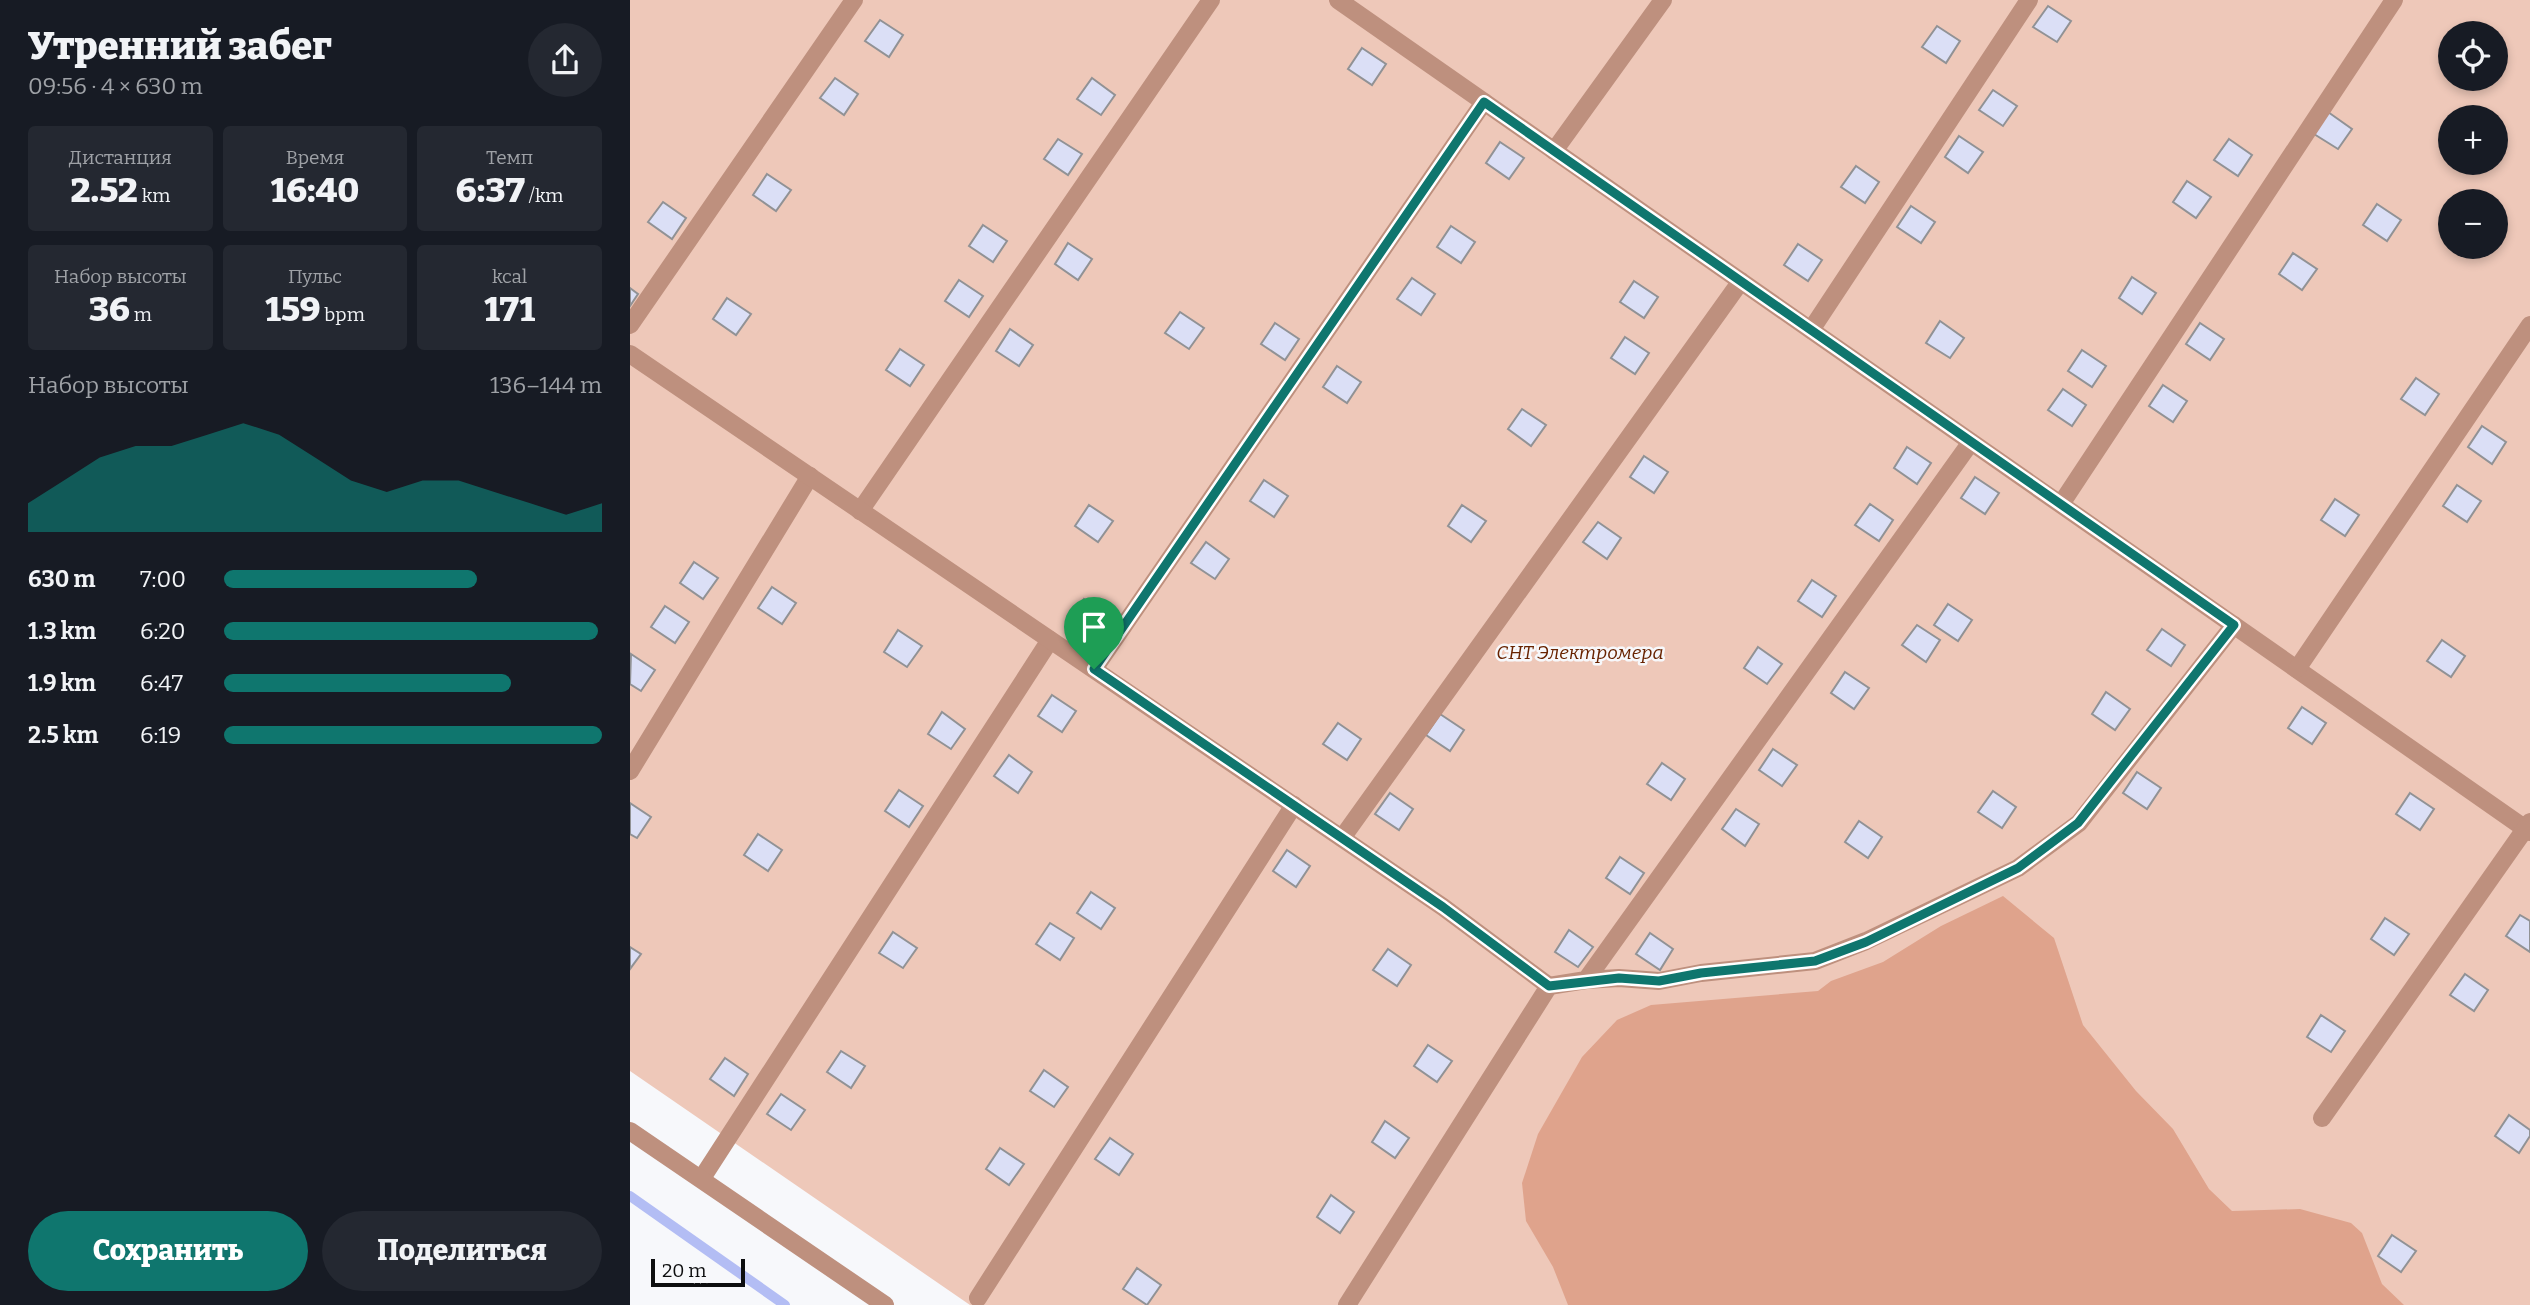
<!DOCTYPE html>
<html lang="ru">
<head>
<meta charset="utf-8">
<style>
  :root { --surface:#171b24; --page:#242831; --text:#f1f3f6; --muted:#9ea1a6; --accent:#0f766e }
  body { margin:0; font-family:Bitter,serif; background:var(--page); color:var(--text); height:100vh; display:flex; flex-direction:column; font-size:26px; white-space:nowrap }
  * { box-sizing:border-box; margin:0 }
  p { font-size:23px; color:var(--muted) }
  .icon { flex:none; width:38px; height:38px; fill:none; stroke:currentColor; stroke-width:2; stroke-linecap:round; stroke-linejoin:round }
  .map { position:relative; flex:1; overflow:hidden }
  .panel { display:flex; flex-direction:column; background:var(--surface); width:630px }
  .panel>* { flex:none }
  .controls { position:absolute; left:1808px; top:21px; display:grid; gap:14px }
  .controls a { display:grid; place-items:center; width:70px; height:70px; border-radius:50%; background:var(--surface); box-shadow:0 4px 10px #0003; font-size:35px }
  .scale { position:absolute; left:21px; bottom:18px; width:94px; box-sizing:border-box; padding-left:7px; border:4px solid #0d0e0f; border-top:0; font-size:19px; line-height:24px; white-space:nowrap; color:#0d0e0f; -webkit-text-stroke:5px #f7f8fb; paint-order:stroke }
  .pin { position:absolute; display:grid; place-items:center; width:60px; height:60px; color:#fff; margin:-72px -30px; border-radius:50% 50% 50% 0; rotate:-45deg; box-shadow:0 0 7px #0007 }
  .pin .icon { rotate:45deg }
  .round { display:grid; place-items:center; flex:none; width:74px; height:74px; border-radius:37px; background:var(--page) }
  .head { display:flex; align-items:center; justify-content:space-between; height:119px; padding:0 28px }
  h1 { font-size:38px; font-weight:800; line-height:52px }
  .stats { display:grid; grid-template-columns:repeat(3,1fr); gap:10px; height:119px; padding:7px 28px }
  .stats div { display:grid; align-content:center; border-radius:7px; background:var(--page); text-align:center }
  .stats b { font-size:35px; font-weight:800 }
  .stats small { font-size:19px; font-weight:400 }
  .stats p { font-size:19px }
  .chart { height:196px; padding:14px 28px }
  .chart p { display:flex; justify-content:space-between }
  .chart svg { width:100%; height:126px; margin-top:7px; fill:var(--accent); opacity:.7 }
  .button { display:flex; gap:14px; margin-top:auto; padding:14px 28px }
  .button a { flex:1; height:80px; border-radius:42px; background:var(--accent); color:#fff; font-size:28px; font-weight:800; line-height:80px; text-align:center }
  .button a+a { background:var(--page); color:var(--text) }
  ul { padding:0 28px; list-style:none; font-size:23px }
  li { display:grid; grid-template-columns:112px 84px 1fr; align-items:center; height:52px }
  li i { height:18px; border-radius:9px; background:var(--accent) }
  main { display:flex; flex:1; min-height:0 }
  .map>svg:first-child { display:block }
  .green { fill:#eec8b9; fill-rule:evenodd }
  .forest { fill:#dfa38c }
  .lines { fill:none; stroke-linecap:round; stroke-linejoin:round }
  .stream { stroke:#b3bdf4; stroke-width:10 }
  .building { fill:#dbdff6; stroke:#919295; stroke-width:2 }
  .service { stroke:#be907e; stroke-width:18 }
  .minor { stroke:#be907e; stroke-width:18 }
  .tertiary { stroke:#be907e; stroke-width:18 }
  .route-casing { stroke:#fff; stroke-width:14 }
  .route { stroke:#0f766e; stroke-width:9 }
  .labels { text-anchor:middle; stroke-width:5; stroke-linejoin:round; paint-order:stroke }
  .park-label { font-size:19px; font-style:italic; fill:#682300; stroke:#f7f8fb }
</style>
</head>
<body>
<main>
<section class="panel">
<div class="head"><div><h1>Утренний забег</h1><p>09:56 · 4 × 630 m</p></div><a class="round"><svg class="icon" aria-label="share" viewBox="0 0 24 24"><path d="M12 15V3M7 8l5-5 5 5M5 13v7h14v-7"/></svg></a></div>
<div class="stats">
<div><p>Дистанция</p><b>2.52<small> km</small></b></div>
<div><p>Время</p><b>16:40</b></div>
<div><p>Темп</p><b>6:37<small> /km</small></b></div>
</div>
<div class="stats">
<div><p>Набор высоты</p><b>36<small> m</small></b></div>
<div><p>Пульс</p><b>159<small> bpm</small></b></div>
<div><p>kcal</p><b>171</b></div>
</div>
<div class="chart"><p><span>Набор высоты</span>136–144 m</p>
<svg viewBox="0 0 160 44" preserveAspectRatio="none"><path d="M0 44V34L10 26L20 18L30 14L40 14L50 10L60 6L70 10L80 18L90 26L100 30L110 26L120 26L130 30L140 34L150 38L160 34V44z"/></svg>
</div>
<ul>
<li><b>630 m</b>7:00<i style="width:67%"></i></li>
<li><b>1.3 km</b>6:20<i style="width:99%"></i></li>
<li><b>1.9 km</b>6:47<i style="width:76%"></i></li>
<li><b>2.5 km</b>6:19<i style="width:100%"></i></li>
</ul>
<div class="button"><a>Сохранить</a><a>Поделиться</a></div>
</section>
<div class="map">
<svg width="1900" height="1305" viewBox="0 0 1900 1305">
  <rect width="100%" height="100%" fill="#f7f8fb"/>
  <path class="green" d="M0,0H1900V1305H340L0,1071ZM1820,33H1866V79H1820ZM1820,117H1866V163H1820ZM1820,201H1866V247H1820Z"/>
  <polygon class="forest" points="1373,896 1424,938 1453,1025 1506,1091 1543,1129 1579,1189 1602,1211 1670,1209 1721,1223 1732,1233 1752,1284 1774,1305 938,1305 923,1267 896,1221 892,1183 908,1134 952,1057 987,1020 1021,1005 1188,991 1201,981 1253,962 1311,926"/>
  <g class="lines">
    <polyline class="stream" points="0,1196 155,1305"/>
  </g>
  <g class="building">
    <polygon points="1418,6 1441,21 1427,42 1403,27"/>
    <polygon points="250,20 273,35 259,57 235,41"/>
    <polygon points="1307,26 1330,41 1316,63 1292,47"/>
    <polygon points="732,48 756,64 742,85 718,69"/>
    <polygon points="205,78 228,94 214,115 190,98"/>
    <polygon points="462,78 485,95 471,115 447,99"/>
    <polygon points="1363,90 1387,106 1373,126 1349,110"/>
    <polygon points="1698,112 1722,129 1708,149 1684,134"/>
    <polygon points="1329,136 1353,152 1338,173 1315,157"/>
    <polygon points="428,139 452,154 438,175 414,159"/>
    <polygon points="1599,139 1622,155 1608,176 1584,160"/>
    <polygon points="870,142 894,158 879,179 856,163"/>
    <polygon points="1226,166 1249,182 1235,203 1211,187"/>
    <polygon points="137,174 161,190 146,211 123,195"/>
    <polygon points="1557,181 1581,197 1566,218 1543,202"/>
    <polygon points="33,202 56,218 42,239 18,222"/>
    <polygon points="1747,204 1771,220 1757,241 1733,225"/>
    <polygon points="1281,206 1305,222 1291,243 1267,227"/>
    <polygon points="353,225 377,241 363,262 339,246"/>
    <polygon points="821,226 845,242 831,263 807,247"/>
    <polygon points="438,243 462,259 448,280 425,264"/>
    <polygon points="1168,244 1192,260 1178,281 1154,265"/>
    <polygon points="1663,253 1687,269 1672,290 1649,274"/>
    <polygon points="1502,277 1526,293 1512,314 1489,298"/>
    <polygon points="782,278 805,294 791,315 767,299"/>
    <polygon points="329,280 353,296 339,317 315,301"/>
    <polygon points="1004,281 1028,297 1014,318 990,302"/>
    <polygon points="0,288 8,294 0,306"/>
    <polygon points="97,298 121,314 106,335 83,319"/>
    <polygon points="550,312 574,328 559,349 535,333"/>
    <polygon points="1310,321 1334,338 1320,358 1296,343"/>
    <polygon points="645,323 669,339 655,360 631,344"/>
    <polygon points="1570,323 1594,339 1580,360 1556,344"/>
    <polygon points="380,329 403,345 389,366 366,351"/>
    <polygon points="995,337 1019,353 1005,374 981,358"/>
    <polygon points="270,349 294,365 280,386 256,370"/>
    <polygon points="1452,350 1476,366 1462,387 1438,371"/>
    <polygon points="707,366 731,382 717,403 693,387"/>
    <polygon points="1786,378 1809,394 1795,415 1771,399"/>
    <polygon points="1533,385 1557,401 1543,422 1519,406"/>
    <polygon points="1433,389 1456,405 1442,426 1418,410"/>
    <polygon points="892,409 916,425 901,446 878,429"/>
    <polygon points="1852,426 1876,442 1862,464 1838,447"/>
    <polygon points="1277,447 1301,463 1287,484 1264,468"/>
    <polygon points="1014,456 1038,472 1024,493 1000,477"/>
    <polygon points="1345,477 1369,493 1355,514 1331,498"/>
    <polygon points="634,480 658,496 644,517 620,501"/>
    <polygon points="1827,485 1851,501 1837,522 1813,506"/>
    <polygon points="1705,499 1729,515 1715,536 1691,520"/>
    <polygon points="1240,504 1263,520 1249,541 1225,525"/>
    <polygon points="459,505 483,521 468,542 445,526"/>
    <polygon points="832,505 856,521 841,542 818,526"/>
    <polygon points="968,522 991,538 977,559 953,542"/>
    <polygon points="576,542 599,559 585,579 561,563"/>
    <polygon points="64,562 88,578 73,599 50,583"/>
    <polygon points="1182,580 1206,596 1192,617 1168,601"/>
    <polygon points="142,587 166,603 152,624 128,608"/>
    <polygon points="454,599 478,615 464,636 440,620"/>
    <polygon points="1318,604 1342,620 1328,641 1304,625"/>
    <polygon points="35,606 59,622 45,643 21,627"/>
    <polygon points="1287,625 1310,640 1296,662 1272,645"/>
    <polygon points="1532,629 1555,645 1541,666 1517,650"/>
    <polygon points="268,630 292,646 277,667 254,652"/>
    <polygon points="1812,640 1835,656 1821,677 1797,661"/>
    <polygon points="1128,647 1152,664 1137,684 1114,668"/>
    <polygon points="1,654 25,670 11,691 0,684"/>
    <polygon points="1215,672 1239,688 1224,709 1201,693"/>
    <polygon points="1476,692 1500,709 1485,730 1462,714"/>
    <polygon points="422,695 446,711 432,732 408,716"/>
    <polygon points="1672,707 1696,723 1682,744 1658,728"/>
    <polygon points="312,712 335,729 321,749 298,734"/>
    <polygon points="810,714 834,730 820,751 796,735"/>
    <polygon points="708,723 731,739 717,760 693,744"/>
    <polygon points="1143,749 1167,765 1152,786 1129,770"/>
    <polygon points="379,755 402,772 388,793 364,776"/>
    <polygon points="1032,763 1055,779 1041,800 1017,784"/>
    <polygon points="1507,772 1531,788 1517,809 1493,793"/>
    <polygon points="269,790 293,806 279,827 255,811"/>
    <polygon points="1363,791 1386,807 1372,828 1348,812"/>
    <polygon points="760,793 783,809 769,830 745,814"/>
    <polygon points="1780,793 1804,809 1790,830 1766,814"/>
    <polygon points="0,803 21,817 7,838 0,834"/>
    <polygon points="1106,809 1129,824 1115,846 1092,829"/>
    <polygon points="1229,821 1252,837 1238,858 1215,842"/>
    <polygon points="128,834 152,850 138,871 114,855"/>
    <polygon points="657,850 680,866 666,887 643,871"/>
    <polygon points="990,857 1014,873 1000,894 976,878"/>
    <polygon points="461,892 485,908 471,929 447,913"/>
    <polygon points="1890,915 1900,921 1900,952 1876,936"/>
    <polygon points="1755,918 1779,934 1764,955 1741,939"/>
    <polygon points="420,923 444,938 430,960 406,944"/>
    <polygon points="939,930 963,947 948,967 925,952"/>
    <polygon points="263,932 287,948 273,968 249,953"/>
    <polygon points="1020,933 1043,949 1030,970 1006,954"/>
    <polygon points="0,947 11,954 0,969"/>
    <polygon points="758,949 781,965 767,986 743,970"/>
    <polygon points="1835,974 1858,990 1844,1011 1820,995"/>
    <polygon points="1691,1015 1715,1031 1701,1052 1677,1037"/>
    <polygon points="798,1045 822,1061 807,1082 784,1066"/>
    <polygon points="211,1051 235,1066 221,1088 197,1072"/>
    <polygon points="95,1058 118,1074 104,1096 80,1079"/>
    <polygon points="414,1070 438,1087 424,1107 400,1091"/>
    <polygon points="151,1094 175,1110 161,1130 137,1114"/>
    <polygon points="1879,1115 1900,1130 1900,1136 1889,1153 1865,1136"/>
    <polygon points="755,1121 779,1138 765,1158 742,1142"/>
    <polygon points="480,1138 503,1154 489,1175 465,1159"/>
    <polygon points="370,1148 394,1164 379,1185 356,1169"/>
    <polygon points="701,1195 724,1212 710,1233 687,1217"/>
    <polygon points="1762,1235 1786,1251 1771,1272 1748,1256"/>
    <polygon points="507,1268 531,1285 517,1305 493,1289"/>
  </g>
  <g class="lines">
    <g class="service">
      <polyline points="708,0 1900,832"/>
      <polyline points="924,151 1033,0"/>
      <polyline points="0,325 224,0"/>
      <polyline points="1181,330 1399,0"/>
      <polyline points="1431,504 1764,0"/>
      <polyline points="230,511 581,0"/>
      <polyline points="464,669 854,102"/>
      <polyline points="1667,669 1900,325"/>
      <polyline points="0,771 180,476"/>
      <polyline points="712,838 1111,281"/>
      <polyline points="956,980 989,978 1029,981 1071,973 1185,961 1236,941 1388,868 1449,823 1604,625"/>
      <polyline points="919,986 956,980 1341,442"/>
      <polyline points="1692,1118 1900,822"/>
      <polyline points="72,1178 420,640"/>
      <polyline points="348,1298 664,805"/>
    </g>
    <polyline class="minor" points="0,354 813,907 919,986 717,1305"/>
    <polyline class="tertiary" points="0,1131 255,1305"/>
  </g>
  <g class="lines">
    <g class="route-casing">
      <polygon id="route" points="854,102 1604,625 1448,823 1388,868 1236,942 1185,961 1071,973 1029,981 989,978 919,986 813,907 464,669"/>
    </g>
    <use href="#route" class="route"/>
  </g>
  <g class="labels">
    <g class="park-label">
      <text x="950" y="659">СНТ Электромера</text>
    </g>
  </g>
</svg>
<div class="controls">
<a><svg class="icon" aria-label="locate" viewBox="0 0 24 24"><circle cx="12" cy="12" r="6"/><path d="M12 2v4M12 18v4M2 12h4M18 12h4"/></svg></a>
<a>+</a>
<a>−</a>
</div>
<div class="scale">20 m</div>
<div class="pin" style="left:464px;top:669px;background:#1e9e55"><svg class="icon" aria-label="arrive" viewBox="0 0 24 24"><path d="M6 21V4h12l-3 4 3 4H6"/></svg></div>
</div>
</main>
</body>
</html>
